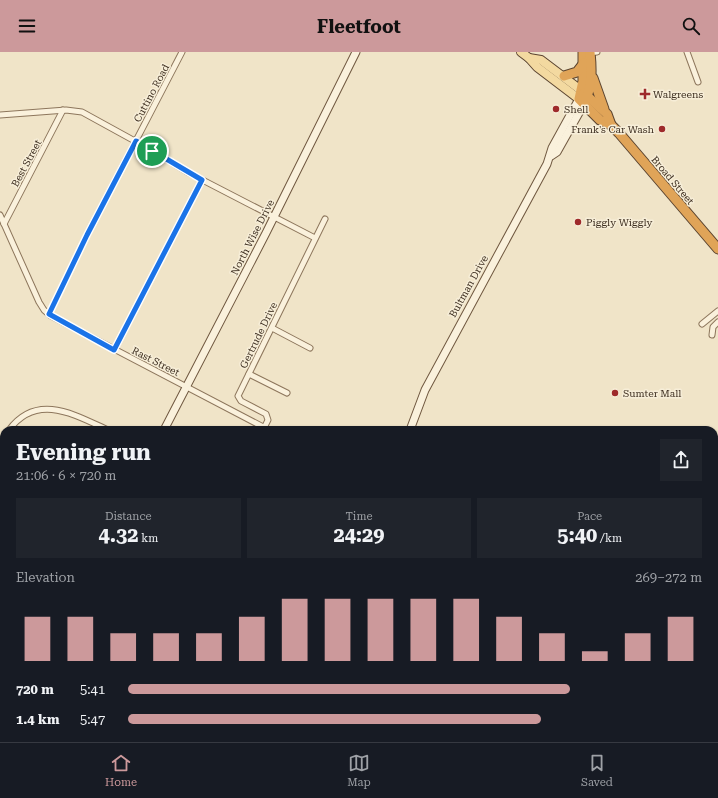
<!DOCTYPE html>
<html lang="en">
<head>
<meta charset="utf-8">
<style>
  :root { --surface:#171b24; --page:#20242c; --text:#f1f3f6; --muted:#9ea1a6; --line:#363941; --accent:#cc999b }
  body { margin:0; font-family:"Roboto Serif",serif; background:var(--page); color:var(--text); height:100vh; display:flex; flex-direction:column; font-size:15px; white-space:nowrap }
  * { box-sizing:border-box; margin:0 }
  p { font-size:13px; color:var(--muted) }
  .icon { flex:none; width:22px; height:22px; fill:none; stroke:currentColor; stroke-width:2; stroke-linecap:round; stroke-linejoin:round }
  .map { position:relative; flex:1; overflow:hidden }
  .drawer { position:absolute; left:0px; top:374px; width:718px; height:316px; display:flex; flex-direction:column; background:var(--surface); border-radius:12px 12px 0 0; box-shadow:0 1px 3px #0004 }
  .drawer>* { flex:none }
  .pin { position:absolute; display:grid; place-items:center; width:34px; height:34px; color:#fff; margin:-17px; border:2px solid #fff; border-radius:50%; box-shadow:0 1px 4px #0007 }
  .round { display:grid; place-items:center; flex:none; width:42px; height:42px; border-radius:0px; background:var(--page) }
  .overview { display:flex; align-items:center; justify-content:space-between; height:68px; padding:0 16px }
  h1 { font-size:22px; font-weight:700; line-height:30px }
  .metrics { display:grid; grid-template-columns:repeat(3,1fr); gap:6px; height:68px; padding:4px 16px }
  .metrics div { display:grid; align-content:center; border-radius:0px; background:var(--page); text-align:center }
  .metrics b { font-size:20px; font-weight:700 }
  .metrics small { font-size:11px; font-weight:400 }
  .metrics p { font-size:11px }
  .chart { height:112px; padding:8px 16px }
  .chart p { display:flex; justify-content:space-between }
  .chart svg { width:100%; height:72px; margin-top:4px; stroke:var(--accent); stroke-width:6 }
  ul { padding:0 16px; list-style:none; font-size:13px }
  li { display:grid; grid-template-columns:64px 48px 1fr; align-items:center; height:30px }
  li i { height:10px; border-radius:5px; background:var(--accent) }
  header { display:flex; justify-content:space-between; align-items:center; height:52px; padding:0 16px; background:var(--accent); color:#111; font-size:18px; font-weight:700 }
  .menu { display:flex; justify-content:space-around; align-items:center; height:56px; border-top:1px solid var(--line); background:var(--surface); font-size:11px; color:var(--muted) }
  .menu a { display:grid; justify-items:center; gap:2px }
  .menu .active { color:var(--accent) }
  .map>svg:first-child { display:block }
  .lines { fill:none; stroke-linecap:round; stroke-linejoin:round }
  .street-casing { stroke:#8d765c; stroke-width:7 }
  .secondary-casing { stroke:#6f573f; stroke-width:9 }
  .primary-casing { stroke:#5b4430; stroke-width:10 }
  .highway-casing { stroke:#5b4430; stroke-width:11 }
  .street { stroke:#faf1dc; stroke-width:5 }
  .secondary { stroke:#faf1dc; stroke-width:7 }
  .primary { stroke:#f3d9a0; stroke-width:8 }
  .highway { stroke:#e0a458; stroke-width:9 }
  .route-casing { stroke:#fff; stroke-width:8 }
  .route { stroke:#1a73e8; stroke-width:5 }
  .poi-dot { fill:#9e2a2b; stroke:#f7eed8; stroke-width:1.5 }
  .labels { text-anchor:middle; stroke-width:3; stroke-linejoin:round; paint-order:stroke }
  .street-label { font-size:10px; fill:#3d2e20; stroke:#f7eed8 }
  .poi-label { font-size:10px; fill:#3d2e20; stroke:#f7eed8; text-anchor:start }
</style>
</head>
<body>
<header><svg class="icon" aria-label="menu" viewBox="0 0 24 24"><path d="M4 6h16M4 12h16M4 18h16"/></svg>Fleetfoot<svg class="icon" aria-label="search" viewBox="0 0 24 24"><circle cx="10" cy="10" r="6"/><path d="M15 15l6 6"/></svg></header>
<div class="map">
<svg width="718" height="690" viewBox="0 0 718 690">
  <rect width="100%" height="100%" fill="#f0e4c8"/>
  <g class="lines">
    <g class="street-casing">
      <g id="street">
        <polyline points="687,0 698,30"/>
        <polyline points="588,1 597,0"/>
        <polyline points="0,63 66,58 82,60 153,99 189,121 315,186"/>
        <polyline points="0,163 39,250 44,258 51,264 269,378"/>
        <polyline points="4,172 63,58"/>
        <polyline points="49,262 87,183 182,0"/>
        <polyline points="702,272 718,259"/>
        <polyline points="272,276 310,296"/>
        <polyline points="712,283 713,275 718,270"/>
        <polyline points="114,298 202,128"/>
        <polyline points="249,322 287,341"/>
        <polyline points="264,376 268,368 266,362 241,349 238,344 325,167"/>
        <path d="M9,378C37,340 75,363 108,378"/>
        <polyline points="0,395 4,388"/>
        <polyline points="714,584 718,586"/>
      </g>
    </g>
    <g class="secondary-casing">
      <g id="secondary">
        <polyline points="551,104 557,100 584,52"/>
        <polyline points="164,378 266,181 356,0"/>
        <polyline points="410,378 425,338 547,112 552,96 579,47"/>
        <polyline points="0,586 4,588"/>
        <polyline points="0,599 4,594"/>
        <polyline points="0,631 4,633"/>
        <polyline points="118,686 127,690"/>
        <polyline points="215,686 224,690"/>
        <polyline points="351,690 353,686"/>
      </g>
    </g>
    <g class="primary-casing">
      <g id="primary">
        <polyline points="521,0 529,6 537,15 579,47"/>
        <polyline points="529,6 541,8 582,39"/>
      </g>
    </g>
    <g class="highway-casing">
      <g id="highway">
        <polyline points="583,0 583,29 579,47 600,68 611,73 619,81 718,197"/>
        <polyline points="564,24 577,20 584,11"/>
        <polyline points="593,26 604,57"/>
        <polyline points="584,41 607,62 611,73"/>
        <path d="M584,52C592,35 592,19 590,0"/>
        <polyline points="0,603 4,605"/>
        <polyline points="0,616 4,618"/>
        <polyline points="151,686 160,690"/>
        <polyline points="179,686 188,690"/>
      </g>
    </g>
    <use href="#street" class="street"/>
    <use href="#secondary" class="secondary"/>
    <use href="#primary" class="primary"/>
    <use href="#highway" class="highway"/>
  </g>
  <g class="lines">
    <g class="route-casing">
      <polygon id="route" points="136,89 202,128 114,298 49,262 87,183"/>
    </g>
    <use href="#route" class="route"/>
  </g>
  <g class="poi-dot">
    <path d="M643 36h4v4h4v4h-4v4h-4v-4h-4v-4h4z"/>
    <circle cx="556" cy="57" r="4"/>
    <circle cx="662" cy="77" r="4"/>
    <circle cx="578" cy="170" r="4"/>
    <circle cx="615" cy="341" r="4"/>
  </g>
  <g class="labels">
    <g class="street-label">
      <text transform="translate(151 41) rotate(-62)" y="4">Cuttino Road</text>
      <text transform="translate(26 111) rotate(-62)" y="4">Best Street</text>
      <text transform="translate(673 128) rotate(50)" y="4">Broad Street</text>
      <text transform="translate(252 185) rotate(-63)" y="4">North Wise Drive</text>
      <text transform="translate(468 234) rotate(-61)" y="4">Bultman Drive</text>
      <text transform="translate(258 283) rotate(-64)" y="4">Gertrude Drive</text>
      <text transform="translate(156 309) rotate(27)" y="4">Rast Street</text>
    </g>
    <g class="poi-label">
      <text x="653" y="46">Walgreens</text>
      <text x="564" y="61">Shell</text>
      <text x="654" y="81" text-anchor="end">Frank's Car Wash</text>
      <text x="586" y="174">Piggly Wiggly</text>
      <text x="623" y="345">Sumter Mall</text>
    </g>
  </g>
</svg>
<div class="pin" style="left:152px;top:99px;background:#1e9e55"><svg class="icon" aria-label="arrive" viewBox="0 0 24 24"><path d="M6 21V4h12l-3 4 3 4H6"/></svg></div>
<section class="drawer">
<div class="overview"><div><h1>Evening run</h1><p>21:06 · 6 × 720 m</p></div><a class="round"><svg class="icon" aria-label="share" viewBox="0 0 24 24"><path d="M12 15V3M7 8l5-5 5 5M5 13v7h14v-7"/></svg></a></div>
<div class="metrics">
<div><p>Distance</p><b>4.32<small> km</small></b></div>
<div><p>Time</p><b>24:29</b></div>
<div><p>Pace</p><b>5:40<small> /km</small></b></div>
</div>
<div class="chart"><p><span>Elevation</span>269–272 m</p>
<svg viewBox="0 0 160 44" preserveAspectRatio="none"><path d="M5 44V17M15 44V17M25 44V27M35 44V27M45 44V27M55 44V17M65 44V6M75 44V6M85 44V6M95 44V6M105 44V6M115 44V17M125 44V27M135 44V38M145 44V27M155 44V17"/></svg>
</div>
<ul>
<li><b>720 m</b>5:41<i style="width:77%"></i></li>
<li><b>1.4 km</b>5:47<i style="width:72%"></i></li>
</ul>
</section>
</div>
<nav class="menu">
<a class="active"><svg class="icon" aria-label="home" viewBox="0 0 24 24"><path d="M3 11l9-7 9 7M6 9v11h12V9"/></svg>Home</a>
<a><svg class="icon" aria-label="map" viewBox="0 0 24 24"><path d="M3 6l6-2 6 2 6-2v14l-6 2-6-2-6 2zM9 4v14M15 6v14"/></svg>Map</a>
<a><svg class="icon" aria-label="saved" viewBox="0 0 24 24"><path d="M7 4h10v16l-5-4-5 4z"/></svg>Saved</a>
</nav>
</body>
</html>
